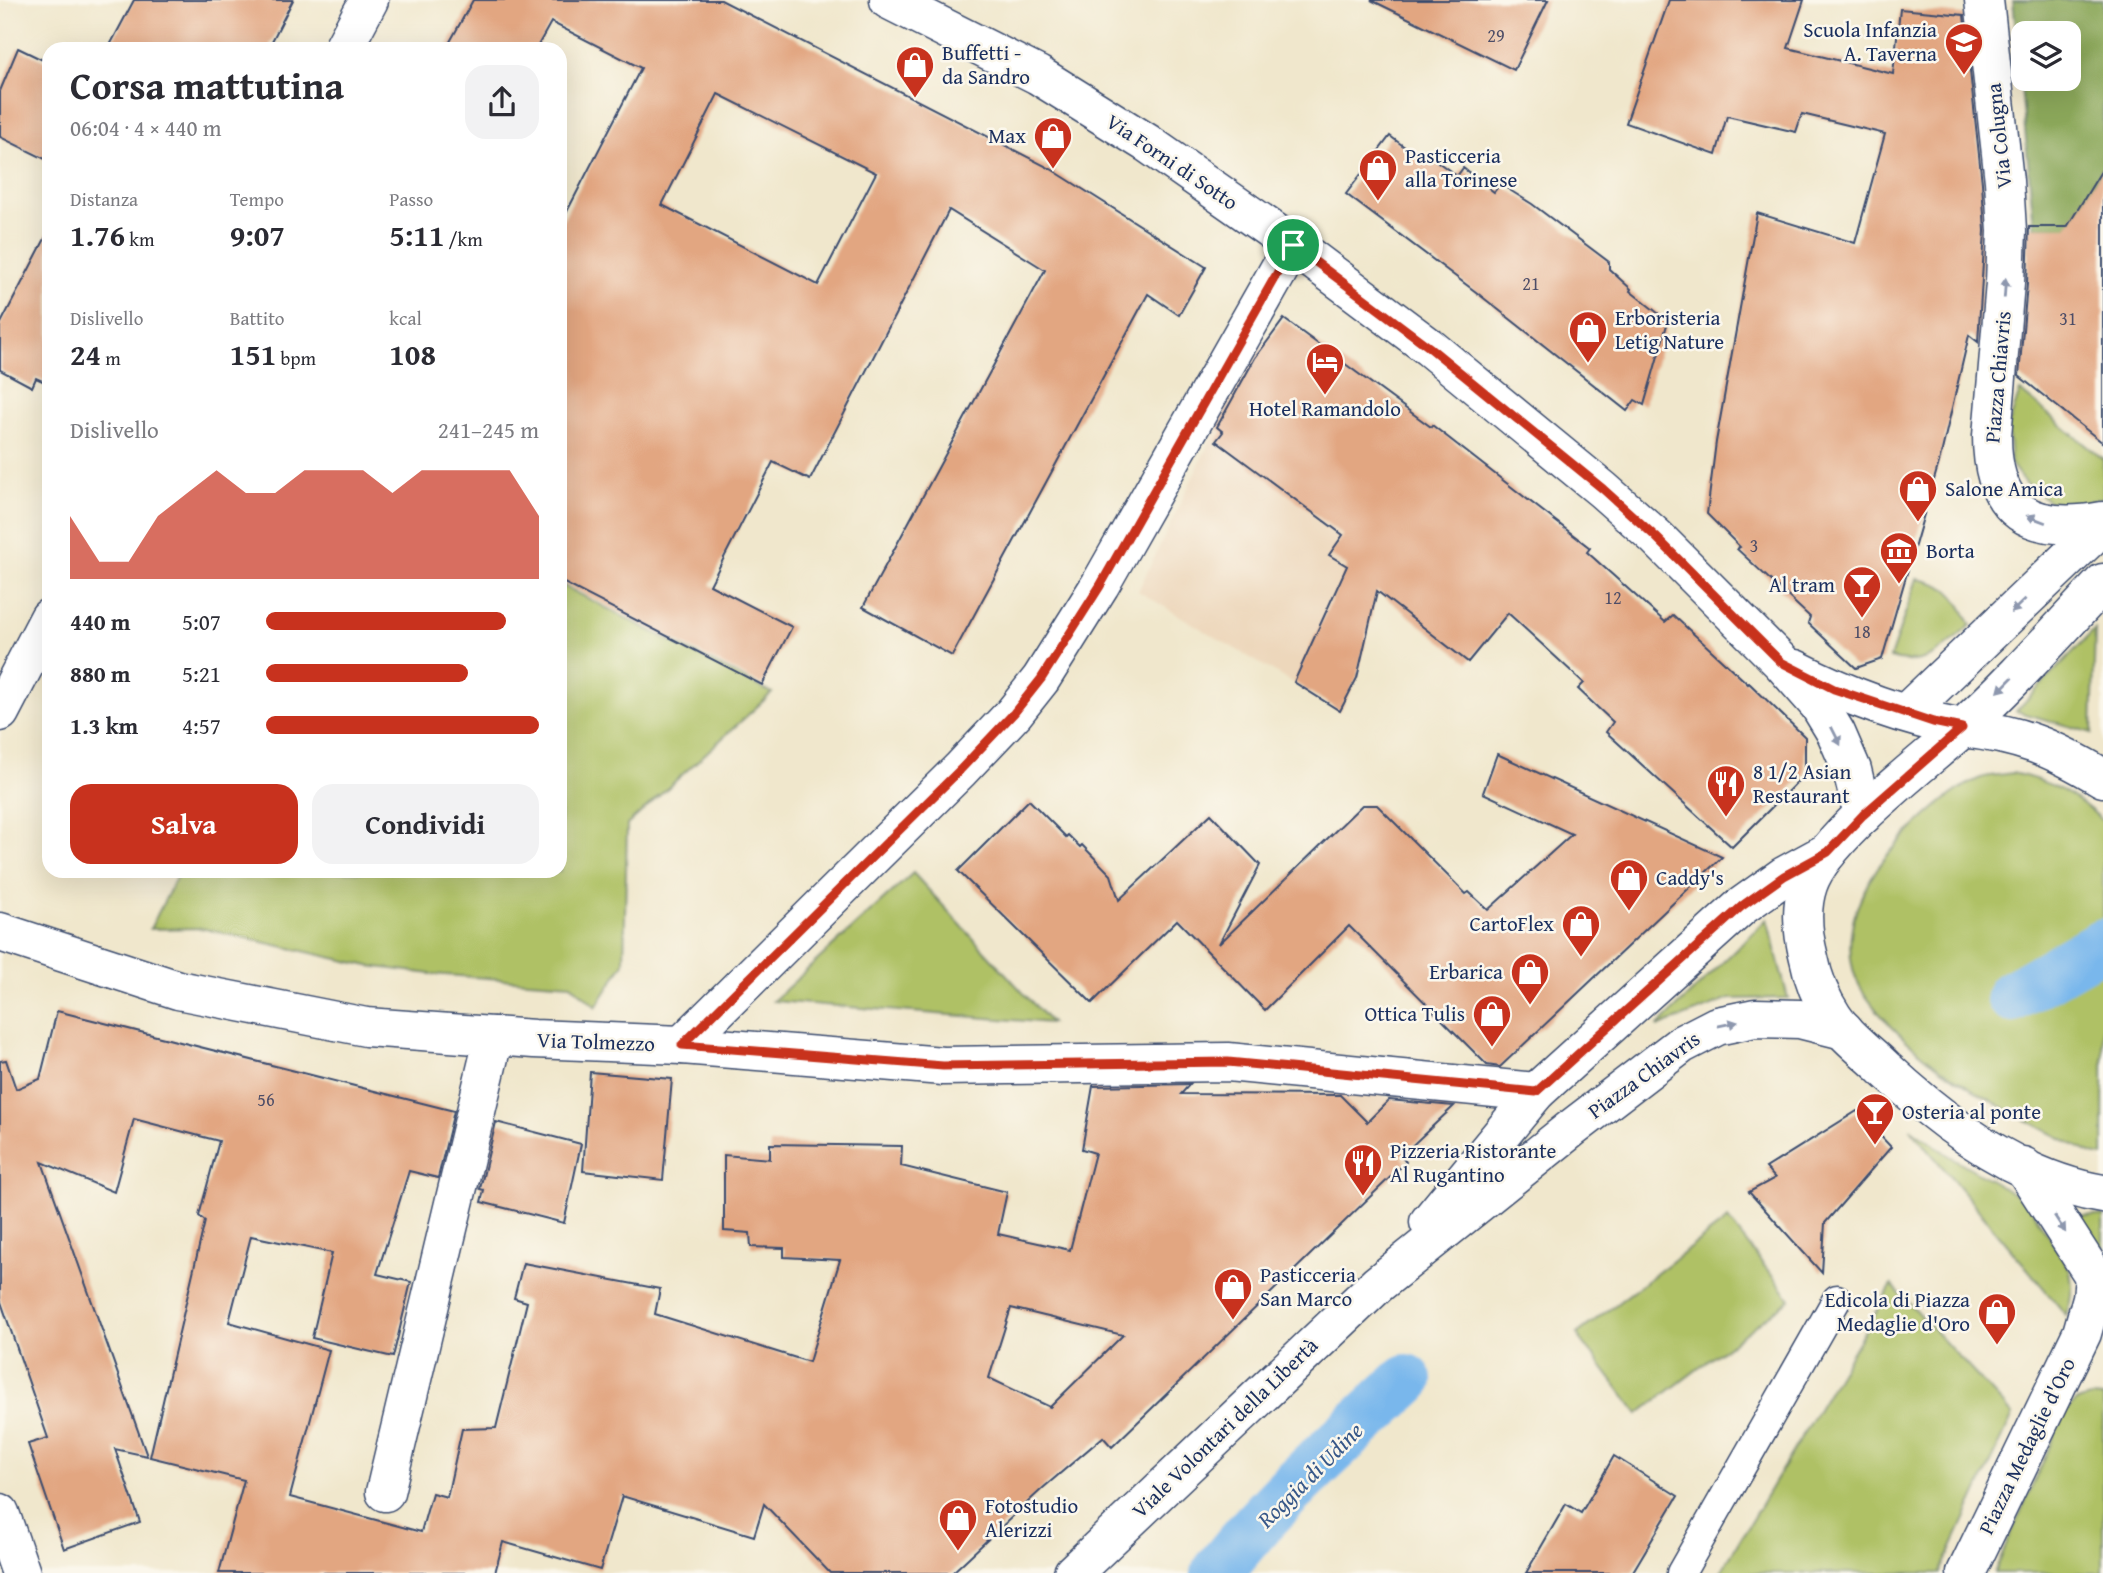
<!DOCTYPE html>
<html lang="it">
<head>
<meta charset="utf-8">
<style>
  :root { --surface:#fff; --page:#f2f2f3; --text:#2b2b33; --muted:#7c7c81; --accent:#c8321e }
  body { margin:0; font-family:"Gentium Book Plus",serif; background:var(--page); color:var(--text); height:100vh; display:flex; flex-direction:column; font-size:26px; white-space:nowrap }
  * { box-sizing:border-box; margin:0 }
  p { font-size:23px; color:var(--muted) }
  .icon { flex:none; width:38px; height:38px; fill:none; stroke:currentColor; stroke-width:2; stroke-linecap:round; stroke-linejoin:round }
  .map { position:relative; flex:1; overflow:hidden }
  .side { position:absolute; left:42px; top:42px; width:525px; height:836px; display:flex; flex-direction:column; background:var(--surface); border-radius:21px; box-shadow:0 7px 28px #0002 }
  .side>* { flex:none }
  .tools { position:absolute; left:2011px; top:21px; display:grid; gap:14px }
  .tools a { display:grid; place-items:center; width:70px; height:70px; border-radius:14px; background:var(--surface); box-shadow:0 7px 28px #0002; font-size:35px }
  .pin { position:absolute; display:grid; place-items:center; width:60px; height:60px; color:#fff; margin:-30px; border:4px solid #fff; border-radius:50%; box-shadow:0 2px 7px #0007 }
  .round { display:grid; place-items:center; flex:none; width:74px; height:74px; border-radius:21px; background:var(--page) }
  .summary { display:flex; align-items:center; justify-content:space-between; height:119px; padding:0 28px }
  h1 { font-size:38px; font-weight:700; line-height:52px }
  .stats { display:grid; grid-template-columns:repeat(3,1fr); gap:10px; height:119px; padding:7px 28px }
  .stats div { display:grid; align-content:center }
  .stats b { font-size:30px; font-weight:700 }
  .stats small { font-size:19px; font-weight:400 }
  .stats p { font-size:19px }
  .chart { height:196px; padding:14px 28px }
  .chart p { display:flex; justify-content:space-between }
  .chart svg { width:100%; height:126px; margin-top:7px; fill:var(--accent); opacity:.7 }
  .button { display:flex; gap:14px; margin-top:auto; padding:14px 28px }
  .button a { flex:1; height:80px; border-radius:21px; background:var(--accent); color:#fff; font-size:28px; font-weight:700; line-height:80px; text-align:center }
  .button a+a { background:var(--page); color:var(--text) }
  ul { padding:0 28px; list-style:none; font-size:23px }
  li { display:grid; grid-template-columns:112px 84px 1fr; align-items:center; height:52px }
  li i { height:18px; border-radius:9px; background:var(--accent) }
  .map>svg:first-child { display:block }
  .built { fill:#edd7bb }
  .green { fill:#afc165; stroke:#657862; stroke-width:2 }
  .forest { fill:#8ba75a; stroke:#536b5c; stroke-width:2; fill-rule:evenodd }
  .lines { fill:none; stroke-linecap:round; stroke-linejoin:round }
  .canal { stroke:#79b7ec; stroke-width:52 }
  .building { fill:#e2a681; fill-rule:evenodd }
  .service-casing { stroke:#3b4b6e; stroke-width:31 }
  .minor-casing { stroke:#3b4b6e; stroke-width:41 }
  .tertiary-casing { stroke:#3b4b6e; stroke-width:41 }
  .secondary-casing { stroke:#3b4b6e; stroke-width:41 }
  .primary-casing { stroke:#3b4b6e; stroke-width:41 }
  .service { stroke:#fff; stroke-width:28 }
  .minor { stroke:#fff; stroke-width:38 }
  .tertiary { stroke:#fff; stroke-width:38 }
  .secondary { stroke:#fff; stroke-width:38 }
  .primary { stroke:#fff; stroke-width:38 }
  .oneway { fill:#8d97ae }
  .route-casing { stroke:#fff; stroke-width:14 }
  .route { stroke:#c8321e; stroke-width:9 }
  .labels { text-anchor:middle; stroke-width:5; stroke-linejoin:round; paint-order:stroke }
  .number-label { font-size:18px; fill:#4d4d67 }
  .poi-label { font-size:21px; fill:#1b2f5e; stroke:#fbf7ec; text-anchor:start }
  .street-label { font-size:21px; fill:#1b2f5e; stroke:#fbf7ec }
  .water-label { font-size:23px; font-style:italic; fill:#375889; stroke:#fbf7ec }
</style>
</head>
<body>
<div class="map">
<svg width="2103" height="1573" viewBox="0 0 2103 1573">
  <rect width="100%" height="100%" fill="#fbf7ec"/>
  <filter id="ink" filterUnits="userSpaceOnUse"><feTurbulence type="fractalNoise" baseFrequency=".0143" numOctaves="2"/><feDisplacementMap in="SourceGraphic" scale="14" xChannelSelector="R" yChannelSelector="G"/><feConvolveMatrix kernelMatrix="1 2 1 2 8 2 1 2 1" color-interpolation-filters="sRGB"/></filter>
  <filter id="wash" filterUnits="userSpaceOnUse"><feTurbulence type="fractalNoise" baseFrequency=".00686" numOctaves="4" result="noise"/><feDisplacementMap in="SourceGraphic" scale="28" xChannelSelector="R" yChannelSelector="G"/><feGaussianBlur stdDeviation="1.57" result="paint"/><feColorMatrix in="noise" values="0 0 0 0 0 0 0 0 0 0 0 0 0 0 0 0 0 1.4 0 .05"/><feComposite in="paint" operator="in"/></filter>
  <g filter="url(#wash)">
    <rect width="100%" height="100%" fill="#f0e7cc"/>
    <g class="built">
      <polygon points="1284,319 1386,552 1357,678 1340,711 1138,591 1217,427 1255,358"/>
      <polygon points="1329,1084 1391,1098 1466,1108 1406,1162"/>
    </g>
    <g class="green">
      <polygon points="2020,391 2103,459 2103,498 2073,505 2050,502 2025,483 2011,464 2008,427"/>
      <path d="M1917,579C1952,585 1955,594 1971,625C1946,647 1925,670 1890,658Z"/>
      <polygon points="560,584 772,693 627,825 624,963 596,1007 571,984 431,974 369,966 201,928 150,929 179,872 560,872"/>
      <polygon points="2095,629 2092,733 2016,711"/>
      <path d="M2012,773C2050,781 2075,794 2103,821V1156L2092,1154C2018,1116 1936,1078 1880,1014C1869,1001 1857,986 1853,969C1843,929 1862,885 1887,856C1907,832 1951,789 1981,778C1990,775 2002,775 2012,773Z"/>
      <polygon points="913,873 1051,1023 773,1001"/>
      <polygon points="1767,919 1788,998 1730,999 1657,1027"/>
      <polygon points="1910,1128 1948,1155 2013,1193 2029,1205 2070,1270 2072,1286 2070,1302 2066,1315"/>
      <polygon points="2072,1215 2103,1216 2103,1265"/>
      <polygon points="1728,1219 1790,1299 1638,1414 1577,1334"/>
      <polygon points="1892,1285 2013,1415 1940,1573 1720,1573"/>
      <polygon points="2090,1397 2103,1398 2103,1573 1994,1573 2065,1411 2077,1401"/>
    </g>
    <path class="forest" d="M2013,0H2103V168L2067,228L2034,227ZM2023,33H2068V79H2023Z"/>
    <g class="lines">
      <g class="canal">
        <polyline points="2012,996 2103,944"/>
        <path d="M1217,1573C1271,1501 1341,1442 1407,1380"/>
      </g>
    </g>
    <g id="blocks">
      <g class="building">
        <polygon points="134,0 293,0 268,49 108,49"/>
        <path d="M473,0H721L1051,169L1206,267L1179,315L1148,294L952,656L863,607L1045,270L949,210L810,480L773,462L710,585L792,627L762,685L560,581V225L641,68L551,22L536,49H446ZM718,94L876,173L818,285L662,205Z"/>
        <polygon points="1371,0 1548,0 1514,70"/>
        <polygon points="1669,0 1804,0 1788,48 1893,74 1900,9 1964,15 1982,183 1985,231 1978,342 1969,335 1940,459 1882,659 1856,668 1808,623 1810,617 1737,549 1740,547 1707,514 1716,442 1757,213 1855,243 1885,134 1802,114 1796,132 1727,116 1716,155 1626,123"/>
        <polygon points="18,48 49,63 49,161 0,137 0,91"/>
        <polygon points="1390,136 1422,160 1427,154 1457,176 1463,168 1494,192 1500,184 1532,204 1609,262 1609,269 1631,289 1630,291 1668,321 1644,405 1635,400 1627,411 1476,292 1346,194"/>
        <polygon points="2103,168 2103,443 2019,376 2027,284 2029,227 2067,227"/>
        <polygon points="49,231 49,384 36,378 32,387 0,370 0,325"/>
        <polygon points="1284,319 1431,427 1432,425 1590,548 1587,552 1665,622 1673,615 1748,684 1749,683 1805,737 1805,774 1732,847 1606,732 1613,722 1578,689 1584,683 1508,613 1468,662 1377,591 1357,678 1340,711 1294,682 1347,566 1329,555 1343,535 1216,441 1223,432 1217,427 1255,358"/>
        <polygon points="1497,754 1722,857 1500,1067 1487,1065 1349,926 1265,1010 1177,920 1092,1003 958,871 1029,800 1066,837 1068,835 1080,847 1082,845 1111,875 1119,900 1211,814 1260,865 1219,944 1362,805 1377,805 1466,894 1469,892 1488,910 1572,834 1483,793"/>
        <path d="M57,1011L454,1111L438,1178L409,1171L377,1274L411,1282L393,1357L312,1338L332,1253L251,1236L229,1322L329,1350L290,1497L421,1532L432,1493L447,1497L462,1429L496,1428L527,1302L514,1298L523,1263L660,1289L655,1314L809,1362L840,1260L784,1257V1248L751,1247L750,1233L724,1231V1155L770,1159V1144L902,1146L901,1166L1007,1192L998,1234L1070,1250L1095,1153L1082,1149L1093,1086L1190,1084L1181,1094L1340,1095L1367,1122L1389,1100L1454,1106L1401,1156L1406,1162L1112,1447L1103,1437L1043,1488L952,1573H830L764,1504L754,1536L622,1496L600,1570L503,1542L495,1573H219L244,1480L150,1457L205,1221L199,1216L219,1141L134,1119L114,1192L42,1162L147,1456L115,1449L140,1522L64,1549L28,1444L48,1438L0,1299V1061L6,1060L16,1089L40,1079ZM1011,1308L1123,1335L1050,1407L989,1378Z"/>
        <polygon points="590,1072 672,1079 663,1180 583,1171"/>
        <polygon points="1857,1111 1891,1147 1825,1223 1822,1273 1749,1192 1775,1178 1766,1168"/>
        <polygon points="496,1122 581,1144 564,1223 481,1202 484,1190 480,1189"/>
        <polygon points="1614,1456 1678,1496 1632,1573 1526,1573 1566,1504 1581,1513"/>
      </g>
    </g>
  </g>
  <g filter="url(#ink)">
    <use href="#blocks" fill-opacity="0" stroke="#3b4b6e" stroke-width="2"/>
    <g class="lines">
      <g class="service-casing">
        <polyline id="service" points="1681,1573 1837,1299"/>
      </g>
      <g class="minor-casing">
        <g id="minor">
          <polyline points="343,49 369,0"/>
          <polyline points="0,712 49,618"/>
          <polyline points="0,932 178,990 366,1027 534,1039 682,1045 943,1066 1228,1062 1536,1092"/>
          <polyline points="682,1045 960,770 1014,713 1041,679 1100,585 1293,245"/>
          <polyline points="385,1492 494,1036"/>
          <polyline points="0,1513 21,1573"/>
          <polyline points="1966,1573 2082,1333 2092,1298 2094,1277"/>
        </g>
      </g>
      <g class="tertiary-casing">
        <g id="tertiary">
          <path d="M1984,0L2004,181L2007,231L2005,283L1992,436C1992,513 2031,534 2103,521"/>
          <polyline points="1906,713 2103,525"/>
          <polyline points="2023,1166 2103,1290"/>
        </g>
      </g>
      <g class="secondary-casing">
        <g id="secondary">
          <polyline points="889,0 1038,75 1147,143 1293,245 1429,347 1603,490 1656,537 1781,662 1819,705 1836,733 1852,770 1863,815"/>
          <path d="M1795,669C1847,696 1904,717 1962,728"/>
        </g>
      </g>
      <g class="primary-casing">
        <g id="primary">
          <path d="M2103,583C2056,633 2010,685 1959,731C1920,766 1823,839 1808,885C1800,908 1803,935 1809,958C1813,979 1821,999 1833,1017C1846,1037 1868,1052 1885,1069C1944,1124 2021,1181 2103,1194"/>
          <path d="M1962,728C2020,734 2053,748 2103,778"/>
          <polyline points="1429,1222 1536,1092 1742,906 1784,876 1828,852"/>
          <polyline points="1073,1573 1378,1284 1571,1129 1682,1044 1717,1026 1755,1018 1800,1019 1844,1030"/>
        </g>
      </g>
      <use href="#service" class="service"/>
      <use href="#minor" class="minor"/>
      <use href="#tertiary" class="tertiary"/>
      <use href="#secondary" class="secondary"/>
      <use href="#primary" class="primary"/>
    </g>
    <defs><path id="oneway-solid" d="M-6-.8H1V-3.2L6.5 0L1 3.2V.8H-6Z" transform="scale(1.75)"/></defs>
    <g class="oneway">
      <use href="#oneway-solid" transform="translate(2005 288) rotate(-86)"/>
      <use href="#oneway-solid" transform="translate(2036 519) rotate(-159)"/>
      <use href="#oneway-solid" transform="translate(2018 606) rotate(136)"/>
      <use href="#oneway-solid" transform="translate(2005 685) rotate(135)"/>
      <use href="#oneway-solid" transform="translate(1836 736) rotate(63)"/>
      <use href="#oneway-solid" transform="translate(1728 1024) rotate(-12)"/>
      <use href="#oneway-solid" transform="translate(2060 1224) rotate(57)"/>
    </g>
  </g>
  <g class="lines" filter="url(#ink)">
    <g class="route-casing">
      <polygon id="route" points="1293,245 1429,347 1603,489 1656,537 1781,662 1834,689 1933,722 1962,728 1863,815 1828,852 1784,876 1742,906 1536,1092 1228,1062 943,1066 682,1045 960,770 1014,713 1041,679 1100,586"/>
    </g>
    <use href="#route" class="route"/>
  </g>
  <defs>
    <g id="school-pin" transform="scale(2.0125)"><path d="M0 17L-7.5 6A9.5 9.5 0 1 1 7.5 6Z" fill="#c8321e" stroke="#fbf7ec"/><path d="M0-5L7-2L0 1L-7-2ZM-4 1L0 2.5L4 1V4Q0 6-4 4Z" fill="#fff"/></g>
    <g id="shop-pin" transform="scale(2.0125)"><path d="M0 17L-7.5 6A9.5 9.5 0 1 1 7.5 6Z" fill="#c8321e" stroke="#fbf7ec"/><path d="M-5-2.5h2.3a2.7 3.5 0 0 1 5.4 0H5L5.5 6h-11ZM-1.5-2.5h3a1.5 2.3 0 0 0-3 0Z" fill="#fff"/></g>
    <g id="hotel-pin" transform="scale(2.0125)"><path d="M0 17L-7.5 6A9.5 9.5 0 1 1 7.5 6Z" fill="#c8321e" stroke="#fbf7ec"/><path d="M-6-4.5h1.5V1H6V5H4.5V3h-9V5H-6ZM-4 0a1.8 1.8 0 1 1 3.6 0ZM.5 0V-2.5h3Q6-2.5 6 0Z" fill="#fff"/></g>
    <g id="museum-pin" transform="scale(2.0125)"><path d="M0 17L-7.5 6A9.5 9.5 0 1 1 7.5 6Z" fill="#c8321e" stroke="#fbf7ec"/><path d="M0-6L6-3V-2H-6V-3ZM-5-1h2V3h-2ZM-1-1h2V3h-2ZM3-1h2V3H3ZM-6 4H6V6H-6Z" fill="#fff"/></g>
    <g id="bar-pin" transform="scale(2.0125)"><path d="M0 17L-7.5 6A9.5 9.5 0 1 1 7.5 6Z" fill="#c8321e" stroke="#fbf7ec"/><path d="M-6-5H6L.8 .8V4.5H3.5V6h-7V4.5H-.8V.8Z" fill="#fff"/></g>
    <g id="restaurant-pin" transform="scale(2.0125)"><path d="M0 17L-7.5 6A9.5 9.5 0 1 1 7.5 6Z" fill="#c8321e" stroke="#fbf7ec"/><path d="M-5-6h1v4h1v-4h1v4h1v-4h1v5L-1.5 .5V6h-2V.5L-5-1ZM5-6V6H3V1.5H1.5Q1.5-4 5-6Z" fill="#fff"/></g>
  </defs>
  <g fill-rule="evenodd">
    <use href="#school-pin" x="1964" y="42"/>
    <use href="#shop-pin" x="915" y="65"/>
    <use href="#shop-pin" x="1053" y="136"/>
    <use href="#shop-pin" x="1378" y="168"/>
    <use href="#shop-pin" x="1588" y="330"/>
    <use href="#hotel-pin" x="1325" y="362"/>
    <use href="#shop-pin" x="1918" y="489"/>
    <use href="#museum-pin" x="1899" y="551"/>
    <use href="#bar-pin" x="1862" y="585"/>
    <use href="#restaurant-pin" x="1726" y="784"/>
    <use href="#shop-pin" x="1629" y="878"/>
    <use href="#shop-pin" x="1581" y="924"/>
    <use href="#shop-pin" x="1530" y="972"/>
    <use href="#shop-pin" x="1492" y="1014"/>
    <use href="#bar-pin" x="1875" y="1112"/>
    <use href="#restaurant-pin" x="1363" y="1163"/>
    <use href="#shop-pin" x="1233" y="1287"/>
    <use href="#shop-pin" x="1997" y="1312"/>
    <use href="#shop-pin" x="958" y="1518"/>
  </g>
  <g class="labels">
    <g class="number-label">
      <text x="1496" y="42">29</text>
      <text x="1531" y="290">21</text>
      <text x="2068" y="325">31</text>
      <text x="1754" y="552">3</text>
      <text x="1613" y="604">12</text>
      <text x="1862" y="638">18</text>
      <text x="266" y="1106">56</text>
    </g>
    <g class="poi-label">
      <text x="1937" y="37" text-anchor="end">Scuola Infanzia<tspan x="1937" dy="24">A. Taverna</tspan></text>
      <text x="942" y="60">Buffetti -<tspan x="942" dy="24">da Sandro</tspan></text>
      <text x="1026" y="143" text-anchor="end">Max</text>
      <text x="1405" y="163">Pasticceria<tspan x="1405" dy="24">alla Torinese</tspan></text>
      <text x="1615" y="325">Erboristeria<tspan x="1615" dy="24">Letig Nature</tspan></text>
      <text x="1325" y="416" text-anchor="middle">Hotel Ramandolo</text>
      <text x="1945" y="496">Salone Amica</text>
      <text x="1926" y="558">Borta</text>
      <text x="1835" y="592" text-anchor="end">Al tram</text>
      <text x="1753" y="779">8 1/2 Asian<tspan x="1753" dy="24">Restaurant</tspan></text>
      <text x="1656" y="885">Caddy's</text>
      <text x="1554" y="931" text-anchor="end">CartoFlex</text>
      <text x="1503" y="979" text-anchor="end">Erbarica</text>
      <text x="1465" y="1021" text-anchor="end">Ottica Tulis</text>
      <text x="1902" y="1119">Osteria al ponte</text>
      <text x="1390" y="1158">Pizzeria Ristorante<tspan x="1390" dy="24">Al Rugantino</tspan></text>
      <text x="1260" y="1282">Pasticceria<tspan x="1260" dy="24">San Marco</tspan></text>
      <text x="1970" y="1307" text-anchor="end">Edicola di Piazza<tspan x="1970" dy="24">Medaglie d'Oro</tspan></text>
      <text x="985" y="1513">Fotostudio<tspan x="985" dy="24">Alerizzi</tspan></text>
    </g>
    <g class="street-label">
      <text transform="translate(1999 136) rotate(-96)" y="7">Via Colugna</text>
      <text transform="translate(1172 162) rotate(34)" y="7">Via Forni di Sotto</text>
      <text transform="translate(1998 377) rotate(-85)" y="7">Piazza Chiavris</text>
      <text transform="translate(596 1042) rotate(2)" y="7">Via Tolmezzo</text>
      <text transform="translate(1644 1075) rotate(-36)" y="7">Piazza Chiavris</text>
      <text transform="translate(1225 1428) rotate(-44)" y="7">Viale Volontari della Libertà</text>
      <text transform="translate(2027 1446) rotate(-64)" y="7">Piazza Medaglie d'Oro</text>
    </g>
    <g class="water-label">
      <text transform="translate(1310 1475) rotate(-45)" y="8">Roggia di Udine</text>
    </g>
  </g>
</svg>
<div class="tools">
<a><svg class="icon" aria-label="layers" viewBox="0 0 24 24"><path d="M12 4l9 5-9 5-9-5zM3 14l9 5 9-5"/></svg></a>
</div>
<div class="pin" style="left:1293px;top:245px;background:#1e9e55"><svg class="icon" aria-label="arrive" viewBox="0 0 24 24"><path d="M6 21V4h12l-3 4 3 4H6"/></svg></div>
<section class="side">
<div class="summary"><div><h1>Corsa mattutina</h1><p>06:04 · 4 × 440 m</p></div><a class="round"><svg class="icon" aria-label="share" viewBox="0 0 24 24"><path d="M12 15V3M7 8l5-5 5 5M5 13v7h14v-7"/></svg></a></div>
<div class="stats">
<div><p>Distanza</p><b>1.76<small> km</small></b></div>
<div><p>Tempo</p><b>9:07</b></div>
<div><p>Passo</p><b>5:11<small> /km</small></b></div>
</div>
<div class="stats">
<div><p>Dislivello</p><b>24<small> m</small></b></div>
<div><p>Battito</p><b>151<small> bpm</small></b></div>
<div><p>kcal</p><b>108</b></div>
</div>
<div class="chart"><p><span>Dislivello</span>241–245 m</p>
<svg viewBox="0 0 160 44" preserveAspectRatio="none"><path d="M0 44V22L10 38L20 38L30 22L40 14L50 6L60 14L70 14L80 6L90 6L100 6L110 14L120 6L130 6L140 6L150 6L160 22V44z"/></svg>
</div>
<ul>
<li><b>440 m</b>5:07<i style="width:88%"></i></li>
<li><b>880 m</b>5:21<i style="width:74%"></i></li>
<li><b>1.3 km</b>4:57<i style="width:100%"></i></li>
</ul>
<div class="button"><a>Salva</a><a>Condividi</a></div>
</section>
</div>
</body>
</html>
